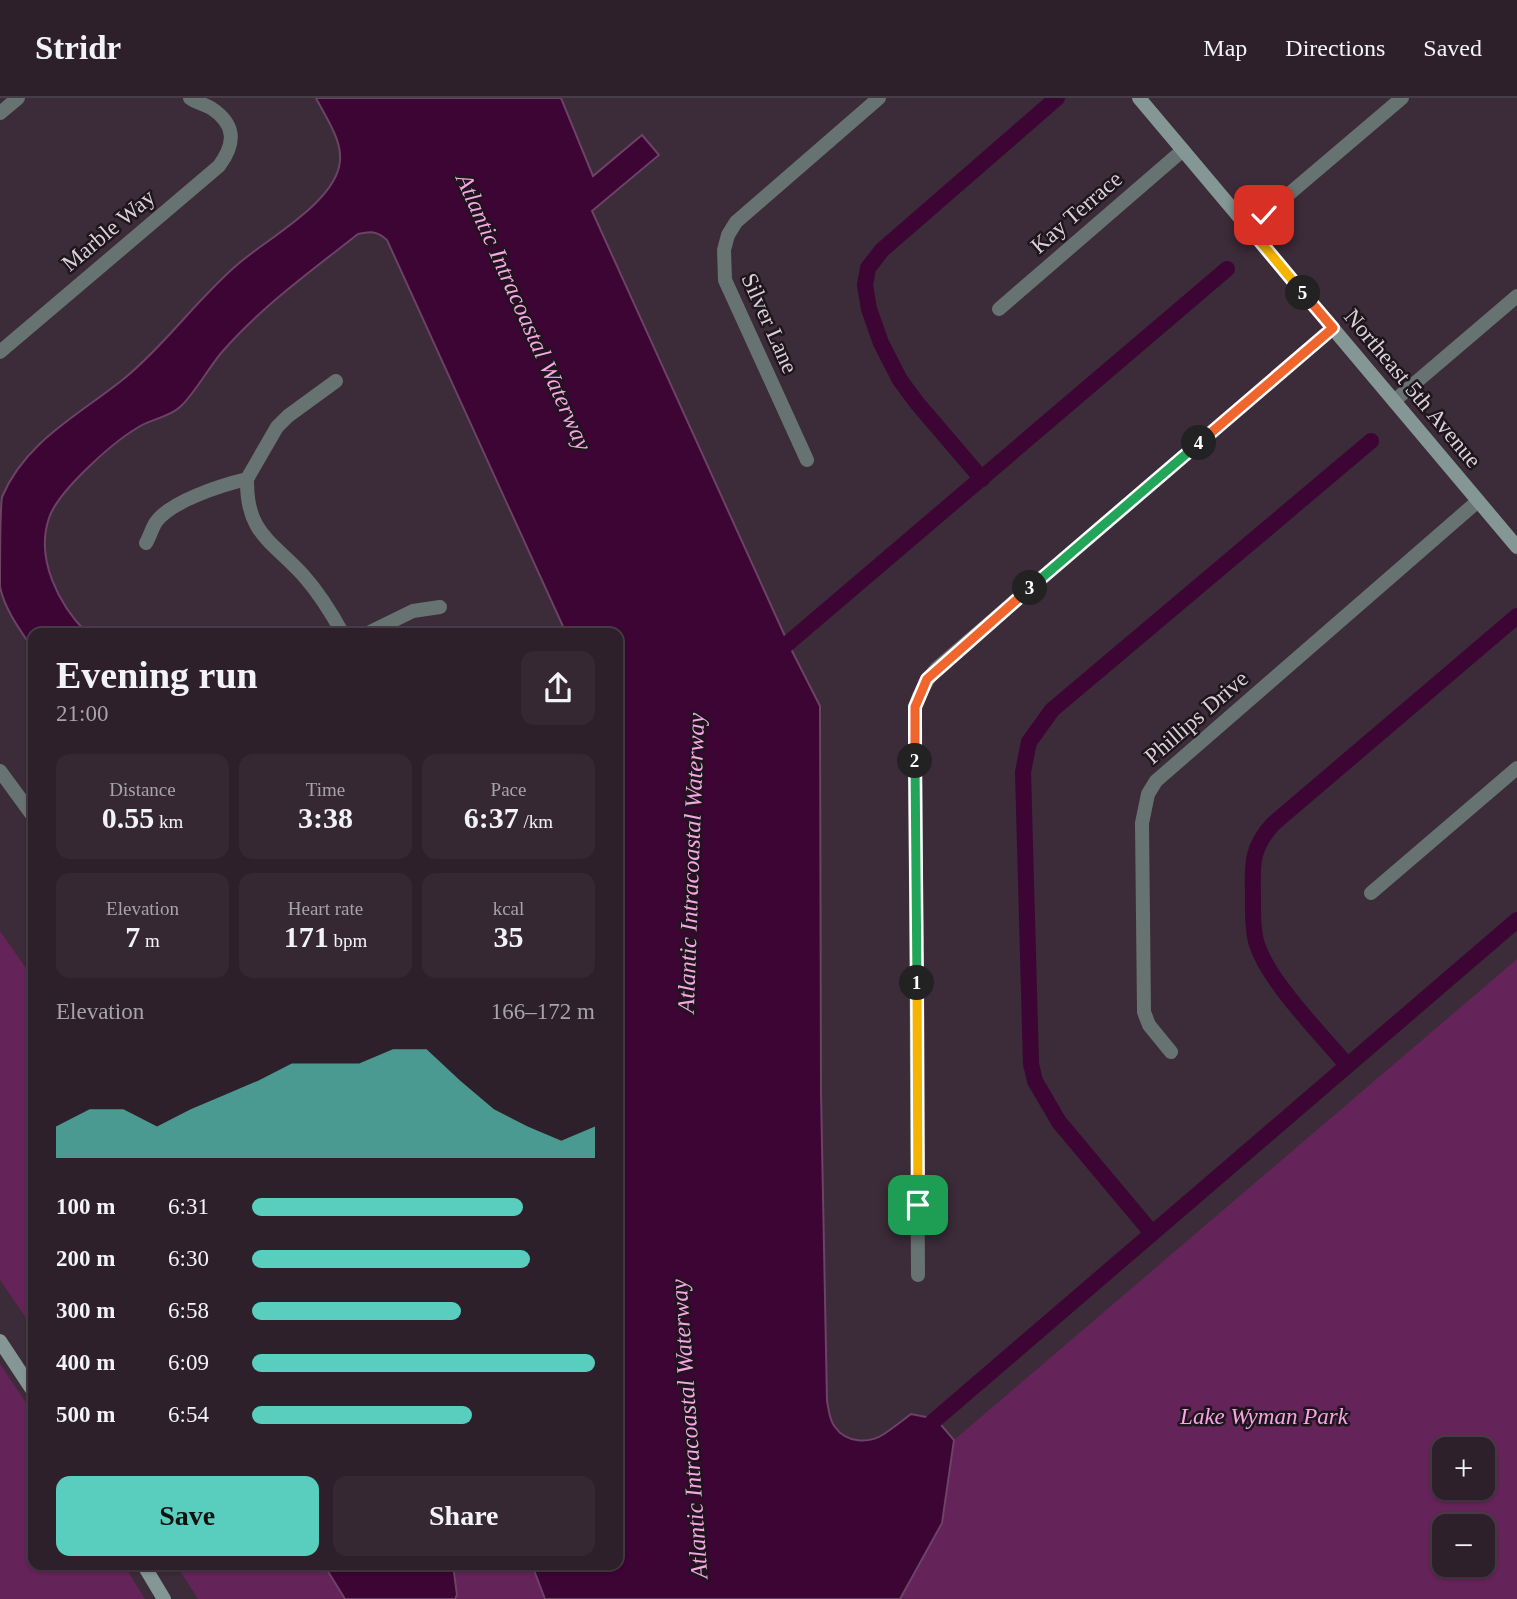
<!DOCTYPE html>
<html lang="en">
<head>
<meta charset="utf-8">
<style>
  :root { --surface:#2d202a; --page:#352832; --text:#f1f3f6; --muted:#a7a3a8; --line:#483e47; --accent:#59cebe }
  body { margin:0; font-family:Georgia,serif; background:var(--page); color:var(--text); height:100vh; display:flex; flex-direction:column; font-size:26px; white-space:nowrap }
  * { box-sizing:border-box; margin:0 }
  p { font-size:23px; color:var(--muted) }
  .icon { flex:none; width:38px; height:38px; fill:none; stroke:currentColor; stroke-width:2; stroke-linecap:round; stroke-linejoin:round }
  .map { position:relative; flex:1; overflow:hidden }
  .sheet { position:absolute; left:28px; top:530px; width:595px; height:942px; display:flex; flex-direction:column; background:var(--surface); border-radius:14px; box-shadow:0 2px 5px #0004,0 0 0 2px var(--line) }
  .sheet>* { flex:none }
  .tools { position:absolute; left:1432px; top:1339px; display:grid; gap:14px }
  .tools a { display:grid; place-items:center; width:63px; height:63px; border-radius:14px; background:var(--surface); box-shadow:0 2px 5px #0004,0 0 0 2px var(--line); font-size:35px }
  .pin { position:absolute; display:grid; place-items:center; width:60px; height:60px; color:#fff; margin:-30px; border-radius:14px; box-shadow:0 4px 10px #0006 }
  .km { position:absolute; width:35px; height:35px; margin:-18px; border-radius:50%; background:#222; color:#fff; font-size:19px; line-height:35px; text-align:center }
  .round { display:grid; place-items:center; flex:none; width:74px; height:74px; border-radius:14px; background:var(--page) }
  .head { display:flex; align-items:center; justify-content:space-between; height:119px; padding:0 28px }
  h1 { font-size:38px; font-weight:800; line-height:52px }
  .figures { display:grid; grid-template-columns:repeat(3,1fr); gap:10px; height:119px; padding:7px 28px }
  .figures div { display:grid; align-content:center; border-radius:14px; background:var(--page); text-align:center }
  .figures b { font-size:30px; font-weight:800 }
  .figures small { font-size:19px; font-weight:400 }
  .figures p { font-size:19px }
  .chart { height:196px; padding:14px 28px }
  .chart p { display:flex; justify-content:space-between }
  .chart svg { width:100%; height:126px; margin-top:7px; fill:var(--accent); opacity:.7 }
  .action { display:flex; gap:14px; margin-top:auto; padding:14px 28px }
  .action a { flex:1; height:80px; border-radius:14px; background:var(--accent); color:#111; font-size:28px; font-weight:800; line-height:80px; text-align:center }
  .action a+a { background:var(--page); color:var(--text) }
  ul { padding:0 28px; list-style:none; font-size:23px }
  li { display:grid; grid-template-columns:112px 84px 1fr; align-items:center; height:52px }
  li i { height:18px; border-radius:9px; background:var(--accent) }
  header { display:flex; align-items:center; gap:42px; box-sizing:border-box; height:98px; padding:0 35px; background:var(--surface); border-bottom:2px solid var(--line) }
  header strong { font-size:33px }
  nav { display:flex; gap:38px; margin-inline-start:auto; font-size:24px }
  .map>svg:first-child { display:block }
  .green { fill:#642359; fill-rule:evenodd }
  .water { fill:#3c0534; stroke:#6c4265; stroke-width:2 }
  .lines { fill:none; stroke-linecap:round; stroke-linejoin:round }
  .canal { stroke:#3c0534; stroke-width:16 }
  .street { stroke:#677370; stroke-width:14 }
  .secondary { stroke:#849794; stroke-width:14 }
  .split-1-casing { stroke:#fff; stroke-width:14 }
  .split-2-casing { stroke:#fff; stroke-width:14 }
  .split-3-casing { stroke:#fff; stroke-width:14 }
  .split-4-casing { stroke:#fff; stroke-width:14 }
  .split-5-casing { stroke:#fff; stroke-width:14 }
  .split-6-casing { stroke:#fff; stroke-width:14 }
  .split-1 { stroke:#f5b400; stroke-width:9 }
  .split-2 { stroke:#22a559; stroke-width:9 }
  .split-3 { stroke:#f0652b; stroke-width:9 }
  .split-4 { stroke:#22a559; stroke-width:9 }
  .split-5 { stroke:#f0652b; stroke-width:9 }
  .split-6 { stroke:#f5b400; stroke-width:9 }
  .labels { text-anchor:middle; stroke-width:5; stroke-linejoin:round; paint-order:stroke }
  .street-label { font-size:23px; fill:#dbd0d8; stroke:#1e161c }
  .park-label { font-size:23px; font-style:italic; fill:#f7a5e5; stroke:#1e161c }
  .water-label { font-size:24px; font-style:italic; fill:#f7a5e5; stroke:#1e161c }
</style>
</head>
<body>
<header>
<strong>Stridr</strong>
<nav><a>Map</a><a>Directions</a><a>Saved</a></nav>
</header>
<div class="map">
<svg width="1517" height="1501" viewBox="0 0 1517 1501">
  <rect width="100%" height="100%" fill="#3c2b38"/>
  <g class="green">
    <polygon points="0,833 33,880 33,1223 28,1223 0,1182"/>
    <path d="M1517,861V1501H900L942,1425L954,1342ZM1444,1351H1482V1390H1444ZM1444,1428H1482V1466H1444Z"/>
    <polygon points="0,1266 33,1315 33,1466 124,1467 145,1501 0,1501"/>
    <polygon points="176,1467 324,1467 345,1501 198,1501"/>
    <polygon points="453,1467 532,1467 545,1501 455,1501"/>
  </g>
  <g class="water">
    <path d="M316,0H561L593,78L642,37L659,57L592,113L789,547L820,608L821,995L827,1303C829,1312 829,1322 835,1329C846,1345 869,1346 884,1336C893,1330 902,1323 911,1316L936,1321L954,1342L942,1425L900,1501H545L532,1467L618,1466V536L566,535L387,142C377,133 371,133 358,136C311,173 261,209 222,254C209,269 193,298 180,309C168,320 150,321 137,330C112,345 58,393 49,420C35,461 59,507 87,535L33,536V551C20,532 5,512 0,489C0,471 0,412 2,399C26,342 81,316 126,279C167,245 197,201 238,166C267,141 330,107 339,69C345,45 326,20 316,0Z"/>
    <polygon points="324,1467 453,1467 457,1497 455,1501 345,1501"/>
  </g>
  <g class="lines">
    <g class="canal">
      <polyline points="982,381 917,305 900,282 881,245 869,211 865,187 868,170 882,152 1057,0"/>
      <polyline points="773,558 1227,171"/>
      <path d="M1347,967C1321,936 1266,881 1256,843C1252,828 1253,810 1253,795C1252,765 1252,749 1273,726L1517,518"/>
      <polyline points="1152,1135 1059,1024 1035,983 1031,966 1023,674 1029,644 1052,612 1371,343"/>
      <polyline points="921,1334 1517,822"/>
    </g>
    <g class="street">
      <polyline points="0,15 18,0"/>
      <polyline points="1249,130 1402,0"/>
      <polyline points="999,211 1183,52"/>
      <path d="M0,254L219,68C235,46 237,27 211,10C204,6 197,5 190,0"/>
      <polyline points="1394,303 1517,198"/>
      <polyline points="807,362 725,182 724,152 728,137 736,124 879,0"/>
      <path d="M247,381C246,435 271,442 303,477C319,495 331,514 343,536"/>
      <path d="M146,445C150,438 152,430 156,424C171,403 222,387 247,381L277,329L288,318L336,283"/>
      <polyline points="366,536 413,513 440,509"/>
      <polyline points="0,673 33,718"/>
      <polyline points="1371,795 1517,670"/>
      <polyline points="1171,954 1149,927 1144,914 1142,725 1148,696 1156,683 1478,403"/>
      <path d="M918,1177L915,609C920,593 926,582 937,570L1333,230"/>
    </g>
    <g class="secondary">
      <polyline points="1139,0 1517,449"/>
      <polyline points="0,1243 33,1293"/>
      <polyline points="143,1466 164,1501"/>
    </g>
  </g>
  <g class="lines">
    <g class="split-1-casing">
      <polyline id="split-1" points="917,885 918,1107"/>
    </g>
    <g class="split-2-casing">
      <polyline id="split-2" points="915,663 917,885"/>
    </g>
    <g class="split-3-casing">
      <polyline id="split-3" points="915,663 915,609 927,581 1030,490"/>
    </g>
    <g class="split-4-casing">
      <polyline id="split-4" points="1030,490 1199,345"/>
    </g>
    <g class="split-5-casing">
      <polyline id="split-5" points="1199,345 1333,230 1303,195"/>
    </g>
    <g class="split-6-casing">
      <polyline id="split-6" points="1264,117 1249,130 1303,195"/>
    </g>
    <use href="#split-1" class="split-1"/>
    <use href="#split-2" class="split-2"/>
    <use href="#split-3" class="split-3"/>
    <use href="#split-4" class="split-4"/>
    <use href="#split-5" class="split-5"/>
    <use href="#split-6" class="split-6"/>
  </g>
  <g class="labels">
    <g class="street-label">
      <text transform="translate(1076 114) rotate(-41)" y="8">Kay Terrace</text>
      <text transform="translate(108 132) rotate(-40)" y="8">Marble Way</text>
      <text transform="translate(770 225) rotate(66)" y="8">Silver Lane</text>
      <text transform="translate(1413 290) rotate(50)" y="8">Northeast 5th Avenue</text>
      <text transform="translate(1196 619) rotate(-41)" y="8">Phillips Drive</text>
    </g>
    <g class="park-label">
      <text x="1264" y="1326">Lake Wyman Park</text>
    </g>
    <g class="water-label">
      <text transform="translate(524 214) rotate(66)" y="8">Atlantic Intracoastal Waterway</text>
      <text transform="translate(691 765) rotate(-88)" y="8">Atlantic Intracoastal Waterway</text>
      <text transform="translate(689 1331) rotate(-94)" y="8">Atlantic Intracoastal Waterway</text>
    </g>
  </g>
</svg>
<div class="tools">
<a>+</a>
<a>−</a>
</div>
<div class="pin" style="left:918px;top:1107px;background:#1e9e55"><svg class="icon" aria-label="arrive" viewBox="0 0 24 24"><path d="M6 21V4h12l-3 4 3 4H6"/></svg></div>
<div class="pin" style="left:1264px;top:117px;background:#d93025"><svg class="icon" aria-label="check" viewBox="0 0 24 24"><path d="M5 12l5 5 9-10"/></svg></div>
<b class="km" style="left:917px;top:885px">1</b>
<b class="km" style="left:915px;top:663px">2</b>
<b class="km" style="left:1030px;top:490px">3</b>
<b class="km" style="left:1199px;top:345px">4</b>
<b class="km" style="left:1303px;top:195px">5</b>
<section class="sheet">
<div class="head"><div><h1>Evening run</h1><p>21:00</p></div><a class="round"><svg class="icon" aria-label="share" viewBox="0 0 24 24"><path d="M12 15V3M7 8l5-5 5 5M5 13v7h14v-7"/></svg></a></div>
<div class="figures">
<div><p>Distance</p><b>0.55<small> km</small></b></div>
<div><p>Time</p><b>3:38</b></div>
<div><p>Pace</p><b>6:37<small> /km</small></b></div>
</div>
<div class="figures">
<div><p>Elevation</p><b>7<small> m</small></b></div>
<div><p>Heart rate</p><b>171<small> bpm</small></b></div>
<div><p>kcal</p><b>35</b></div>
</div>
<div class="chart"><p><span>Elevation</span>166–172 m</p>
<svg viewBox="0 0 160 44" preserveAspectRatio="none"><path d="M0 44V33L10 27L20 27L30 33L40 27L50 22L60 17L70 11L80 11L90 11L100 6L110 6L120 17L130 27L140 33L150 38L160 33V44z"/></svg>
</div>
<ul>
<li><b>100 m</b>6:31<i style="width:79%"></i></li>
<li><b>200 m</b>6:30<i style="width:81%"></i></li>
<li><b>300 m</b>6:58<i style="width:61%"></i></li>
<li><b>400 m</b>6:09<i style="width:100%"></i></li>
<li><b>500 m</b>6:54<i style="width:64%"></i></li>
</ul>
<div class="action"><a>Save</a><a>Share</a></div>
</section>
</div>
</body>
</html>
